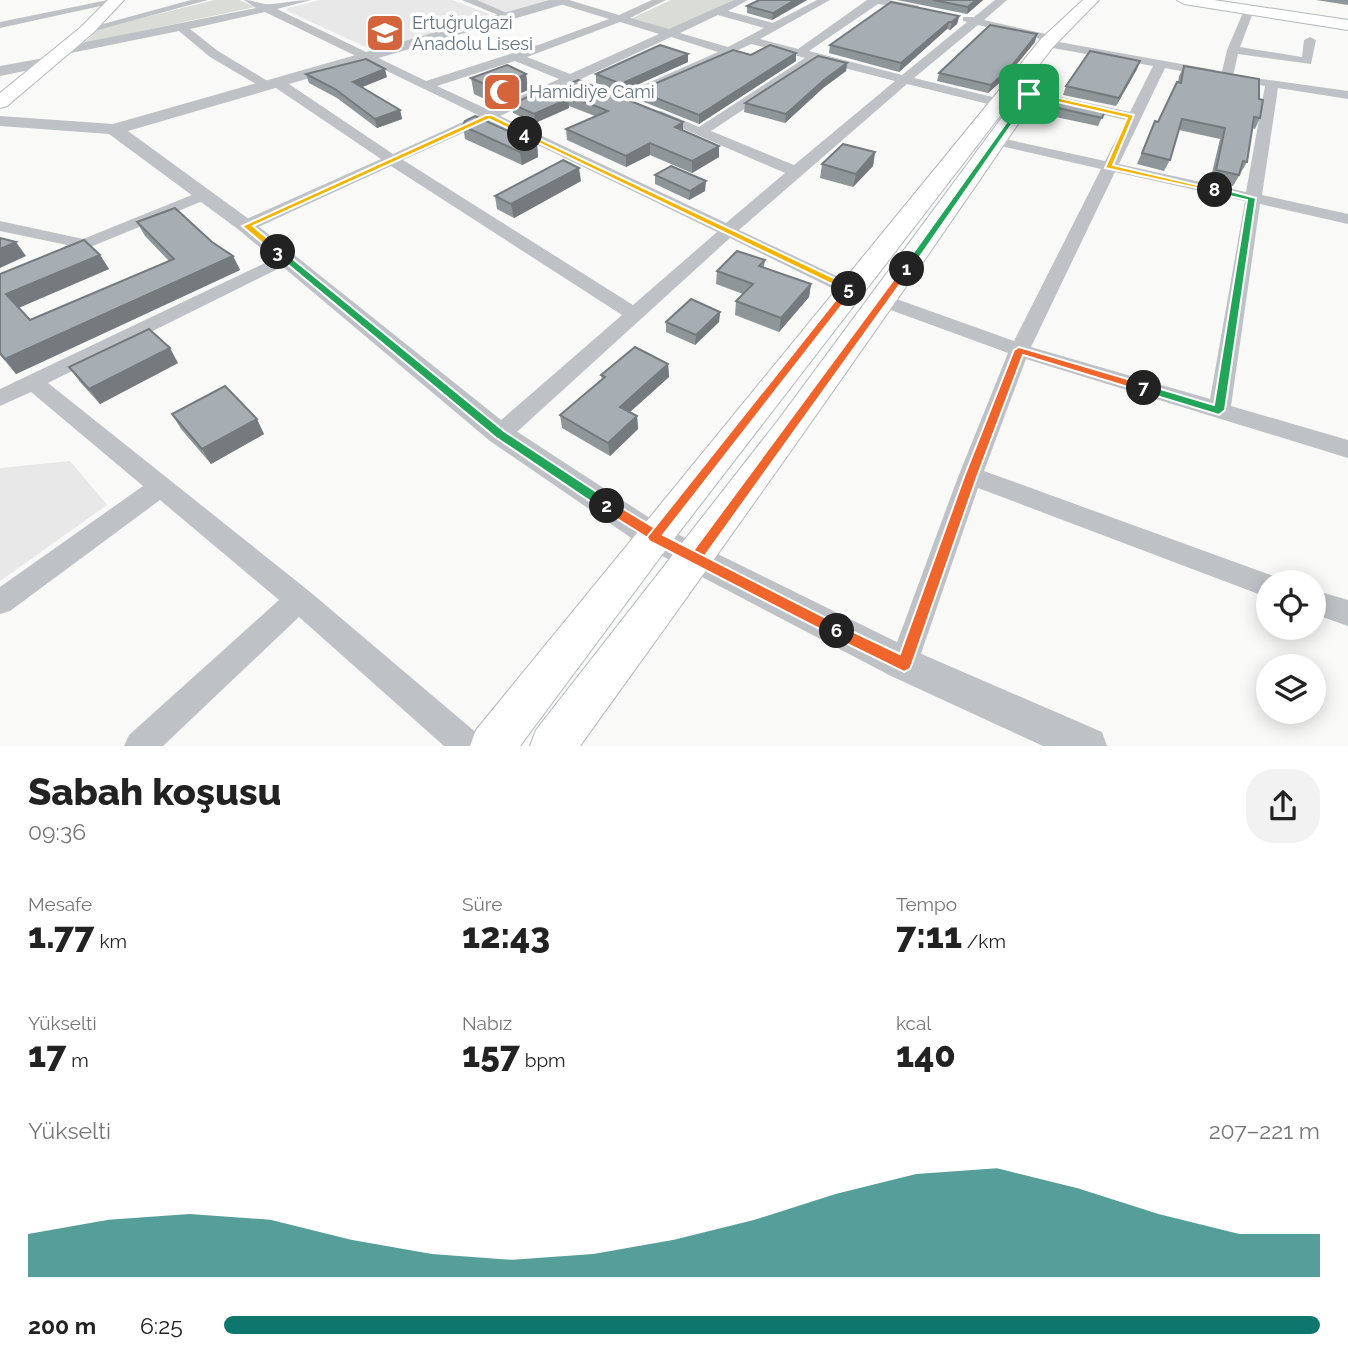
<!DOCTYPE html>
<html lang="tr">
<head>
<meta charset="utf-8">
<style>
  :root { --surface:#fff; --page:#f2f2f2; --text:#222; --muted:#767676; --accent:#0f766e }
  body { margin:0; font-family:Raleway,sans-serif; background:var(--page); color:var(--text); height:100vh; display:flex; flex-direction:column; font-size:26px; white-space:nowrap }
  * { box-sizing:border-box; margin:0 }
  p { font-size:23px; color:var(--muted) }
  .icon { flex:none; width:38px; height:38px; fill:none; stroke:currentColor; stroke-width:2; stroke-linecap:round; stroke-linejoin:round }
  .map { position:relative; height:746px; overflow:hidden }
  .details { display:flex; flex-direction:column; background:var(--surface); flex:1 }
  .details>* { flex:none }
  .controls { position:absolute; left:1256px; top:570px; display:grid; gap:14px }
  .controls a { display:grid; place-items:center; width:70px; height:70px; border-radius:50%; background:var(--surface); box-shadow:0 4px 18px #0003; font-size:35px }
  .pin { position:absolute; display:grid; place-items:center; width:60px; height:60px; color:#fff; margin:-30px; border-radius:14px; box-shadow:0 4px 10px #0006 }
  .km { position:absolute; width:35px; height:35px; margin:-18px; border-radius:50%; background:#222; color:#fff; font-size:19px; line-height:35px; text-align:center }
  .round { display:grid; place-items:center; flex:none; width:74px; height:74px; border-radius:28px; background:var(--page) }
  .overview { display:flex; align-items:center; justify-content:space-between; height:119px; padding:0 28px }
  h1 { font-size:38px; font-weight:800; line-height:52px }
  .stats { display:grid; grid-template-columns:repeat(3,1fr); gap:10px; height:119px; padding:7px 28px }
  .stats div { display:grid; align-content:center }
  .stats b { font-size:35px; font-weight:800 }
  .stats small { font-size:19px; font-weight:400 }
  .stats p { font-size:19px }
  .chart { height:196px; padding:14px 28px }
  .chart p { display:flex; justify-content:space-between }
  .chart svg { width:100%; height:126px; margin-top:7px; fill:var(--accent); opacity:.7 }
  ul { padding:0 28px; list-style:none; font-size:23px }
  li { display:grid; grid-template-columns:112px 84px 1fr; align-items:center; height:52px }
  li i { height:18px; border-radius:9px; background:var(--accent) }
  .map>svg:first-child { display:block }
  .built { fill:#e7e8e7 }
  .green { fill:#d9ddd6 }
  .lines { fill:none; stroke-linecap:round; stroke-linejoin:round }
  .secondary-casing { stroke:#b3b8bd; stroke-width:2 }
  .minor { fill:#bec2c6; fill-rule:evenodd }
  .tertiary { fill:#bec2c6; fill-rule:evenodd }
  .secondary { fill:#fff; fill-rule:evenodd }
  .wall { fill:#8f969a }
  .shaded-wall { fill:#747a7d }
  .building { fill:#a6aeb3; stroke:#747a7d; stroke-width:2 }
  .split-1 { fill:#22a559; stroke:#fff; stroke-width:2 }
  .split-2 { fill:#f0652b; stroke:#fff; stroke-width:2 }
  .split-3 { fill:#22a559; stroke:#fff; stroke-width:2 }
  .split-4 { fill:#f5b400; stroke:#fff; stroke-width:2 }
  .split-5 { fill:#f5b400; stroke:#fff; stroke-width:2 }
  .split-6 { fill:#f0652b; stroke:#fff; stroke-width:2 }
  .split-7 { fill:#f0652b; stroke:#fff; stroke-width:2 }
  .split-8 { fill:#22a559; stroke:#fff; stroke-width:2 }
  .split-9 { fill:#f5b400; stroke:#fff; stroke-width:2 }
  .labels { text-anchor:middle; stroke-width:7; stroke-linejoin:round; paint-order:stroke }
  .far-poi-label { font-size:18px; fill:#66747f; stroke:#fff; text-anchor:start }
</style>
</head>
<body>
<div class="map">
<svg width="1348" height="746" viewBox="0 0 1348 746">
  <rect width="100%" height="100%" fill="#f9f9f7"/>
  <g class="built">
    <polygon points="320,0 452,0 489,14 488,18 378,49 370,49 287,11 288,8"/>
    <polygon points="474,0 548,0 513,11 503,11"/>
    <polygon points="70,461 107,505 0,581 0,468"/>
  </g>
  <g class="green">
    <polygon points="214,0 239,0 255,7 85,43 98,29"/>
    <polygon points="671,0 735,0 672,31 630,19"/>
  </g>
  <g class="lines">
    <g class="secondary-casing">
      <g id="secondary">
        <polygon points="108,0 124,0 93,33 7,106 0,108 0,93 81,27"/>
        <polygon points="1083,0 1099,0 1053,47 667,548 520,746 470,746 476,730 1041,39"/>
        <polygon points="1177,0 1214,0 1348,20 1348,30 1184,4"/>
        <path d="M1021,99L1031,105C884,321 733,534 580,746H530L536,730L779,419L1014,101Z"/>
      </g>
    </g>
    <g class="minor">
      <polygon points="108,0 119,2 0,28 0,22"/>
      <polygon points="191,0 208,0 87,33 81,30"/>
      <path d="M244,0C253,0 263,5 271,4C285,3 297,0 311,0L277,9L426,81L541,44L609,19L557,3L556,0H569L619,15L652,0H666L630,18L669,29L734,0H748L728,11L773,23L817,0H830L760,39L798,49L867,0H889L915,5L919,6V10L878,4L809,51L902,75L967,22L963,21V17H974L995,0H1007L984,20L1059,37V42L1215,70V76L1211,77L1165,68L1119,164L1246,192L1265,86L1255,84V78L1348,91V99L1278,88L1262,195L1348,214V224L1260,204L1231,406L1348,440V458L1026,359L984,471L1279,578L1281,583H1269V598L978,488L914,674L904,678L894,674L889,664L958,477L1008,353L877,305L875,301L884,295L891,297L1014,341L1101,169L996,145L989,141L996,137L1105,161L1126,120L1024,97L1022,94L1029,90L1130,112L1153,66L1047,47L1041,43L1045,40L978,25L914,78L1005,100V106L1000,107L907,84L739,230L858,286L860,290L858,294H844L730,238L508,440L500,442L492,440L489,434L492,428L622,315L391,166L252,230L246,231L238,226L240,222L381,159L273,86V80H283L393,154L478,115L265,12L190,29L218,51L271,83L272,86L266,90L210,57L179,31L61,55L55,51L61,47L256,8ZM718,15L764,28L728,47L680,33ZM620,22L659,34L570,74L527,57ZM671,37L718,52L616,97V103H626L751,44L805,58L699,127L661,111H651L649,114L785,173L726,223L500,116L570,83L583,85L584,82L581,79ZM515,61L559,79L489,110L437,86ZM817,61L895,81L794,165L711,131ZM489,121L717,232L633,305L403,160ZM1115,172L1245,201L1210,399L1031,347Z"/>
      <polygon points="462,0 477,0 514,16 505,18"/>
      <polygon points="1245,8 1254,10 1240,47 1302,57 1304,40 1310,37 1316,40 1311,64 1238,54 1233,76 1227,80 1223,79 1221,76 1227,50"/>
      <polygon points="204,190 212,195 210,198 61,259 52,254 67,245 0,231 0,221 83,239"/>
      <polygon points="286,253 292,254 295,258 292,262 48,383 309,591 479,735 484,746 444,746 299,617 163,746 124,746 129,735 279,600 160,500 10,611 0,614 0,587 143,486 31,392 0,406 0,389"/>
      <polygon points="1314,590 1348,600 1348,626 1314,614"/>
    </g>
    <g class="tertiary">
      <polygon points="549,0 570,0 568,3 128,131 253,222 510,427 665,528 917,652 1102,732 1107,746 1043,746 891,676 643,546 490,441 239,230 109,134 0,126 0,116 113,124"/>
      <polygon points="44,58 52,63 49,66 0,76 0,66"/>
    </g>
    <use href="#secondary" class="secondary"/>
  </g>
  <g class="wall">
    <polygon points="807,0 772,20 747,13 747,6"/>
    <polygon points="897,0 983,0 967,14"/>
    <polygon points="1316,0 1348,0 1348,5"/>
    <polygon points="959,16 957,24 950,30 947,29 899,72 829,53 830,45"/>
    <polygon points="1035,42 1007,76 988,93 937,81 939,73"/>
    <polygon points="796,53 796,61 699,124 639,100 638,91 751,55"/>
    <polygon points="688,54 688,62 621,92 596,83 596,74"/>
    <polygon points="847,63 846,71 823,88 785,123 744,112 745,103"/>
    <polygon points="1184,66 1259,99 1260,118 1255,129 1252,128 1247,162 1233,186 1210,181 1220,139 1179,130 1170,160 1164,171 1137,164 1155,121 1158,122 1178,82 1179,76"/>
    <polygon points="1137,69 1116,106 1063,95 1066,86"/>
    <polygon points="306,74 387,77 362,87 400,110 402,119 377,128 337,98 309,83"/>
    <polygon points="526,74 528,90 495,104 474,94 471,78"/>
    <polygon points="555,90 683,130 719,157 692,173 650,155 626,167 567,140 566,129 595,116 569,106 569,108 535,123 513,113 512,104 556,94"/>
    <polygon points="1054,107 1106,109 1098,126 1051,116"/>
    <polygon points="463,126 537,144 538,157 522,165 465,139"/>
    <polygon points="875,152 873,166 853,187 820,178 822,164"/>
    <polygon points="655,175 705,191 689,200 655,184"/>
    <polygon points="581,181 514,218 497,209 495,196"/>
    <polygon points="137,222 212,242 233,256 240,270 16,374 0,355 0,274 100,255 109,269 18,308 30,320 169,261 145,236"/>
    <polygon points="765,260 764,267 811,284 809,297 779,332 735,315 736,301 743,294 716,284 717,271"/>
    <polygon points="720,312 719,322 695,345 666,332 666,322"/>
    <polygon points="178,363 100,404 80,382 69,367"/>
    <polygon points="668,364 669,377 630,412 637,416 638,429 610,456 562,428 560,415 602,380 601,375"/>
    <polygon points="172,414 264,434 211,464 181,429"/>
  </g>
  <g class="shaded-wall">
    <polygon points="795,0 807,0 772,20 773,13"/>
    <polygon points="976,0 983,0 967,14 968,7"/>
    <polygon points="959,16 957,24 950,30 952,22"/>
    <polygon points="949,22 947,29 899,72 901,63"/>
    <polygon points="1037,34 1035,42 1007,76 988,93 991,85"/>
    <polygon points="796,53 796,61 699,124 699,115"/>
    <polygon points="688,54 688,62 621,92 621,84"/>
    <polygon points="1140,61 1137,69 1116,106 1119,98"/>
    <polygon points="847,63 846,71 823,88 785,123 786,114 824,80"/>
    <polygon points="385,69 387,77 355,90 353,82"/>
    <polygon points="526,74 528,90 495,104 493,88"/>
    <polygon points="568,99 569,108 535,123 534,114"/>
    <polygon points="400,110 402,119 377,128 375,119"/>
    <polygon points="683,122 683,133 675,127"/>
    <polygon points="650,143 650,155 626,167 626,156"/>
    <polygon points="537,144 538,157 522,165 520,152"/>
    <polygon points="719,146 719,157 692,173 692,161"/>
    <polygon points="875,152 873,166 853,187 856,174"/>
    <polygon points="579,168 581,181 514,218 511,204"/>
    <polygon points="706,181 705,191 689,200 690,191"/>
    <polygon points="16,242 26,256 0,268 0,249"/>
    <polygon points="100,255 109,269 16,309 6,294"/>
    <polygon points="233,256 240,270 16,374 5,359"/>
    <polygon points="811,284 809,297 779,332 781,318"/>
    <polygon points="720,312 719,322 695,345 696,335"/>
    <polygon points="170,348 178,363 100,404 89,389"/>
    <polygon points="668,364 669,377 621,420 620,407"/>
    <polygon points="637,416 638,429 610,456 608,443"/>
    <polygon points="257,419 264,434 211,464 202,449"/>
  </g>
  <g class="building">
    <polygon points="759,0 795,0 773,13 747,6"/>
    <polygon points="933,0 976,0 968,7"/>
    <polygon points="891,2 959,16 952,22 949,22 901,63 830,45"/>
    <polygon points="990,25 1037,34 1010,68 991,85 939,73"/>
    <polygon points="660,45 688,54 621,84 596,74"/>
    <polygon points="770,45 796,53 699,115 638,91 733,50 751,55"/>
    <polygon points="1090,51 1140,61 1119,98 1066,86"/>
    <polygon points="818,56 847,63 824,80 786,114 745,103"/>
    <polygon points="366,59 385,69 353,82 400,110 375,119 335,89 306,74"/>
    <polygon points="507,65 526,74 493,88 471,78"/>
    <polygon points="1184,66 1259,79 1259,99 1263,100 1260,118 1254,117 1247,162 1243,161 1239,175 1216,170 1225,128 1182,119 1170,160 1142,153 1155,121 1158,122 1177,82 1181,83"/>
    <polygon points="578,80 683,122 675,127 719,146 692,161 650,143 626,156 566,129 608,111 555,90"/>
    <polygon points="545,89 568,99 534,114 512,104"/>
    <polygon points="1059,98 1106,109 1102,118 1054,107"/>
    <polygon points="475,116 537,144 520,152 463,126 465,121"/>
    <polygon points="843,144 875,152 856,174 822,164"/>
    <polygon points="563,160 579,168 511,204 495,196"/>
    <polygon points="671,166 706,181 690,191 655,175"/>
    <polygon points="175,208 212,242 233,256 5,359 0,353 0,274 84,240 100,255 6,294 30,320 174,259 137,222"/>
    <polygon points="0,238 16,242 0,249"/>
    <polygon points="737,251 765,260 759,266 811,284 781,318 736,301 753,284 717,271"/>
    <polygon points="691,299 720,312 696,335 666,322"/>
    <polygon points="149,329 170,348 89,389 69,367"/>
    <polygon points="635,347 668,364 620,407 637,416 608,443 560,415 605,377 601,375"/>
    <polygon points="225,386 257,419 202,449 172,414"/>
  </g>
  <polygon class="split-1" points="1029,91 1033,94 910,271 903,271 903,267"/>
  <polygon class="split-2" points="907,266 911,269 699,564 689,564 603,510 603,502 612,502 693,551 903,267"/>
  <polygon class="split-3" points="275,250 282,250 504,431 612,502 612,510 603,510 495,437 275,254"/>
  <polygon class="split-4" points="486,115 492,115 529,134 522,135 489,119 253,226 282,250 282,254 275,254 242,226"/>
  <polygon class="split-5" points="525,132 853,287 854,289 846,291 522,135"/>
  <polygon class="split-6" points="849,286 854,289 853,291 663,535 842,626 845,631 842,636 837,638 649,541 647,537 846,287"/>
  <polygon class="split-7" points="1019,347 1148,385 1150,388 1144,392 1023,355 977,477 912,664 910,669 904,672 831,636 829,631 831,626 837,624 900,654 964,477 1014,350"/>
  <polygon class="split-8" points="1215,187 1256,198 1225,410 1219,415 1140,391 1138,388 1144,384 1214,405 1247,200 1212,192"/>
  <polygon class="split-9" points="1029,91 1134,115 1113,165 1219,190 1215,192 1105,168 1127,118 1027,95"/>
  <defs>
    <g id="school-square" transform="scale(2.0125)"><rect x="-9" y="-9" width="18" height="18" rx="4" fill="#d4643c" stroke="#fff"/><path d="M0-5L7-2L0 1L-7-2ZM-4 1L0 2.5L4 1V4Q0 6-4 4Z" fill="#fff"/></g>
    <g id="mosque-square" transform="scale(2.0125)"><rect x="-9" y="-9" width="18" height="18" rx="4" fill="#d4643c" stroke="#fff"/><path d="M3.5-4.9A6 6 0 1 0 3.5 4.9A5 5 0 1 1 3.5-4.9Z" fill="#fff"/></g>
  </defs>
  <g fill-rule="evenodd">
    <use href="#school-square" x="385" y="33"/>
    <use href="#mosque-square" x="502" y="92"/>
  </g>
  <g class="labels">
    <g class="far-poi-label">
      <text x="412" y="29">Ertuğrulgazi<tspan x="412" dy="21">Anadolu Lisesi</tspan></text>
      <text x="529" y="98">Hamidiye Cami</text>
    </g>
  </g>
</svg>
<div class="controls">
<a><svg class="icon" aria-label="locate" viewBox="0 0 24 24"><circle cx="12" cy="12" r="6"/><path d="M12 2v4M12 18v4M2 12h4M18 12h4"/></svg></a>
<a><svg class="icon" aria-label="layers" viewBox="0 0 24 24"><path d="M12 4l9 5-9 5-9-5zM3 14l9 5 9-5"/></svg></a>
</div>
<div class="pin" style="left:1029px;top:94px;background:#1e9e55"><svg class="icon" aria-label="arrive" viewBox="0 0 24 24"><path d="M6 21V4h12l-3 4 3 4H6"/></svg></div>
<b class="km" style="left:907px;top:269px">1</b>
<b class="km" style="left:607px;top:506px">2</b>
<b class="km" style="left:278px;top:252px">3</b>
<b class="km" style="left:525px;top:134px">4</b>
<b class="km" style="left:849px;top:289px">5</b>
<b class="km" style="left:837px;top:631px">6</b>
<b class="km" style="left:1144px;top:388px">7</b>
<b class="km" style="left:1215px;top:190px">8</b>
</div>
<section class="details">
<div class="overview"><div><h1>Sabah koşusu</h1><p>09:36</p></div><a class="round"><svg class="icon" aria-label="share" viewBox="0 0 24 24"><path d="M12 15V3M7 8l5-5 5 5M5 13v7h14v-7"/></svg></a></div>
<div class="stats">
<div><p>Mesafe</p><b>1.77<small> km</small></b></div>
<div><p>Süre</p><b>12:43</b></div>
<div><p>Tempo</p><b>7:11<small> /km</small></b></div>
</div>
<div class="stats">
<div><p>Yükselti</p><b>17<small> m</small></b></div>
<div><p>Nabız</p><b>157<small> bpm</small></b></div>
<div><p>kcal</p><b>140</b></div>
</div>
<div class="chart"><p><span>Yükselti</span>207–221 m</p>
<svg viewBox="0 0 160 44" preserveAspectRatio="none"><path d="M0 44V29L10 24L20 22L30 24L40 31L50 36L60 38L70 36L80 31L90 24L100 15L110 8L120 6L130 13L140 22L150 29L160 29V44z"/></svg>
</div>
<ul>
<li><b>200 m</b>6:25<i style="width:100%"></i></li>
</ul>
</section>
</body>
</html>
